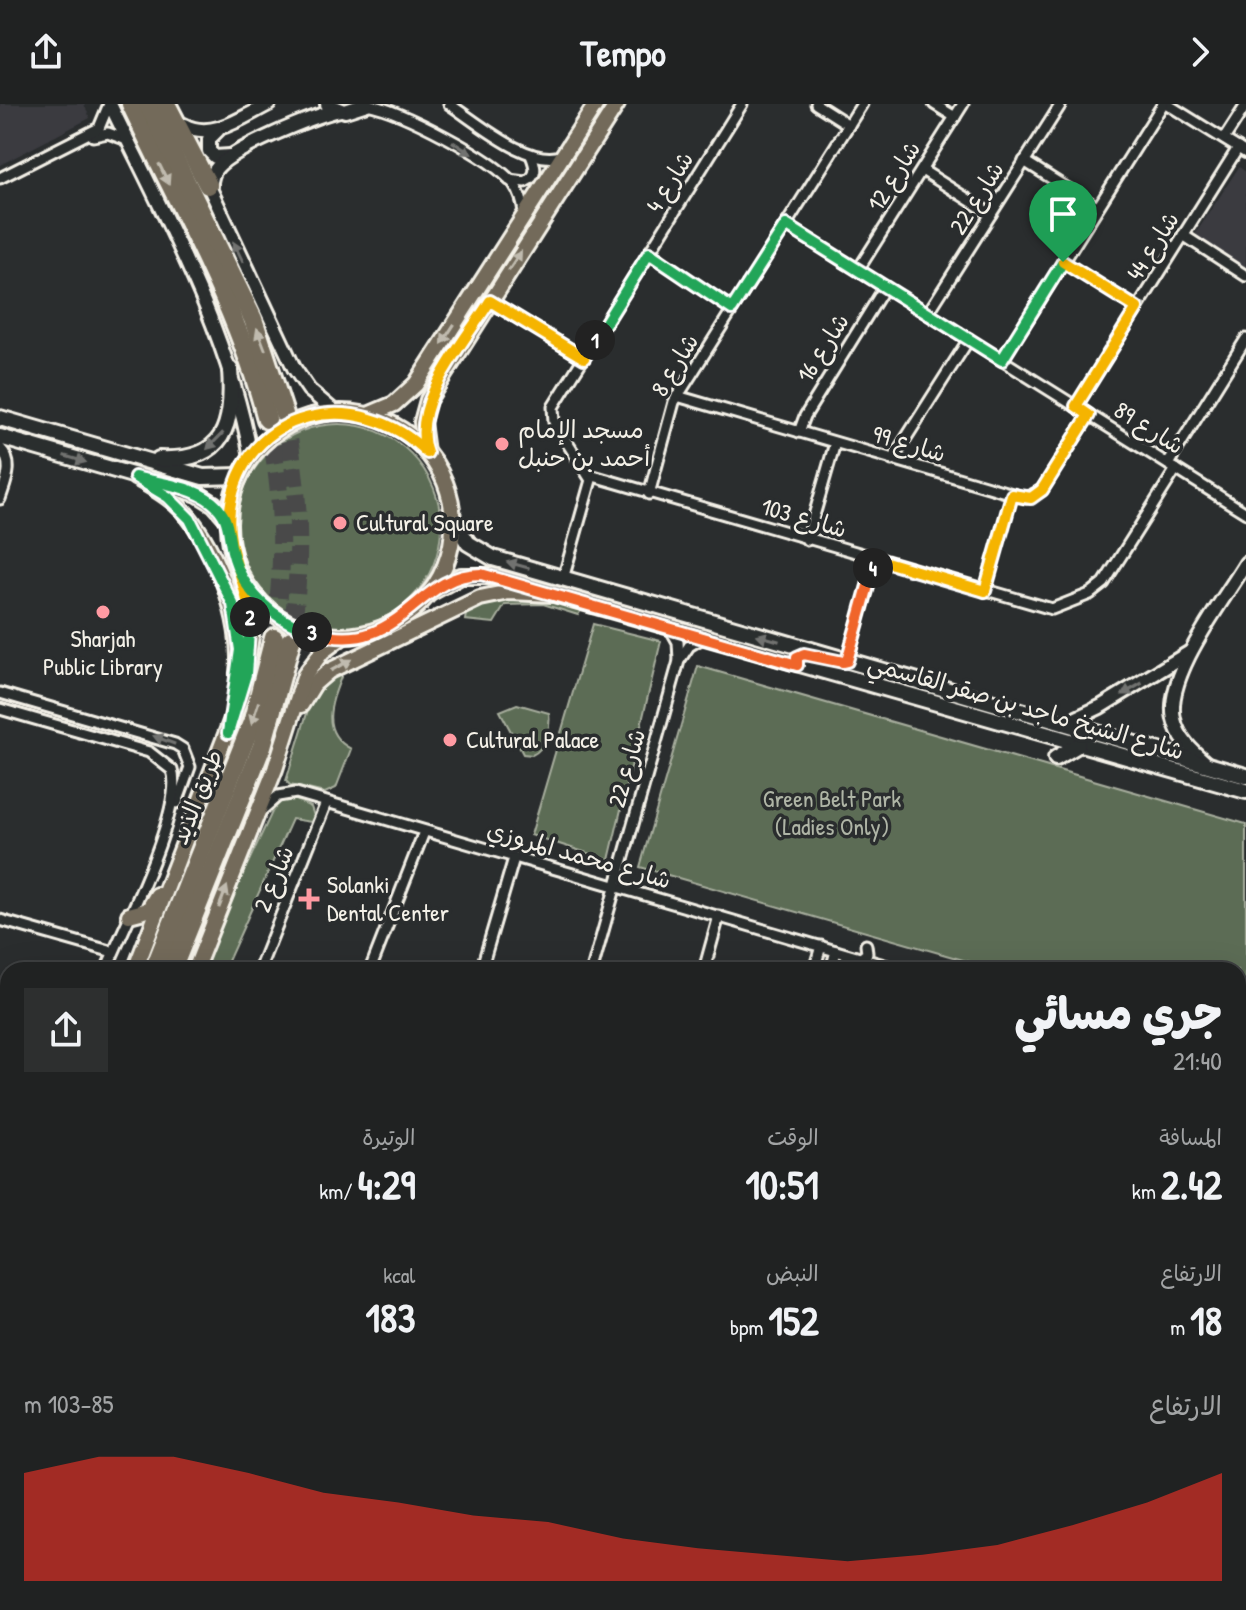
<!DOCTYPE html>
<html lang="ar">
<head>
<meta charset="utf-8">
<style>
  :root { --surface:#202222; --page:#2d2f2f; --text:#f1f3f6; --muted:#a2a4a5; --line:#3d3f40; --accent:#d93025 }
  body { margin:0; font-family:"Patrick Hand","Playpen Sans Arabic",sans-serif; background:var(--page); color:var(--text); direction:rtl; height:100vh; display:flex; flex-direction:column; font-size:30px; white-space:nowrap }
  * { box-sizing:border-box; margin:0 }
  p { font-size:26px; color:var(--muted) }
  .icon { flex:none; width:44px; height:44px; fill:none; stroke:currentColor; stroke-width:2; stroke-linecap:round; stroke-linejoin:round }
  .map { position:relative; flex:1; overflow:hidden; direction:ltr }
  .sheet { position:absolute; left:0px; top:858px; width:1246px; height:648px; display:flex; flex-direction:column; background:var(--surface); border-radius:24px 24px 0 0; box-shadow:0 8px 32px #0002,0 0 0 2px var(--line); direction:rtl }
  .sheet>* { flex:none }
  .pin { position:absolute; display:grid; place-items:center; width:68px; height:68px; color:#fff; margin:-82px -34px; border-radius:50% 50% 50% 0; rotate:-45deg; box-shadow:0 0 8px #0007 }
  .pin .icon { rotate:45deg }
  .km { position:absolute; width:40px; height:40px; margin:-20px; border-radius:50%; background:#222; color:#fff; font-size:22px; line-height:40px; text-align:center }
  .round { display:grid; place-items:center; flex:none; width:84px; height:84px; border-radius:0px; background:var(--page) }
  .overview { display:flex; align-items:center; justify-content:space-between; height:136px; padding:0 24px }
  h1 { font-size:44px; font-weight:800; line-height:60px }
  .figures { display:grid; grid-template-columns:repeat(3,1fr); gap:12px; height:136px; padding:8px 24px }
  .figures div { display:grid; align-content:center }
  .figures b { font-size:40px; font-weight:800 }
  .figures small { font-size:22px; font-weight:400 }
  .figures p { font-size:22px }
  .chart { height:224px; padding:16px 24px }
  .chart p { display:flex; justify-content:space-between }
  .chart svg { width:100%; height:144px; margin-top:8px; fill:var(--accent); opacity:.7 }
  header { display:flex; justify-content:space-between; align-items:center; height:104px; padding:0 24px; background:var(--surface); font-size:36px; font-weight:800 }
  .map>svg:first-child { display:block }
  .built { fill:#3b3b41 }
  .green { fill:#5b6c55; stroke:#a8ae9e; stroke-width:2 }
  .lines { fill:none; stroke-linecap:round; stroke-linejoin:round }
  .motorway-tunnel { stroke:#484a4a; stroke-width:18; stroke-dasharray:18 9; stroke-linecap:butt }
  .minor-casing { stroke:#f4f1e8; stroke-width:15 }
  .tertiary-casing { stroke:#f4f1e8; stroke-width:18 }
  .secondary-casing { stroke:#f4f1e8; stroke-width:20 }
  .primary-casing { stroke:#f4f1e8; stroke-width:20 }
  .trunk-casing { stroke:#f4f1e8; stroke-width:22 }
  .motorway-casing { stroke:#f4f1e8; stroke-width:24 }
  .minor { stroke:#2a2d2e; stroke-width:9 }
  .tertiary { stroke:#2a2d2e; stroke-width:12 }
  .secondary { stroke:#2a2d2e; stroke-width:14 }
  .primary { stroke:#736b5a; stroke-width:14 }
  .trunk { stroke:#736b5a; stroke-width:16 }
  .motorway { stroke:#736b5a; stroke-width:18 }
  .oneway { fill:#71726f }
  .oneway2 { fill:#c0bbaf }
  .split-1-casing { stroke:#fff; stroke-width:16 }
  .split-2-casing { stroke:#fff; stroke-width:16 }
  .split-3-casing { stroke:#fff; stroke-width:16 }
  .split-4-casing { stroke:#fff; stroke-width:16 }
  .split-5-casing { stroke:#fff; stroke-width:16 }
  .split-1 { stroke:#22a559; stroke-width:10 }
  .split-2 { stroke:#f5b400; stroke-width:10 }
  .split-3 { stroke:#22a559; stroke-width:10 }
  .split-4 { stroke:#f0652b; stroke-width:10 }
  .split-5 { stroke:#f5b400; stroke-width:10 }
  .poi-dot { fill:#ff9aa2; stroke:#2a2d2e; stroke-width:3 }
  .labels { text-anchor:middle; stroke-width:7; stroke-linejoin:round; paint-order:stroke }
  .street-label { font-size:24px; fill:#f4f1e8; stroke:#2a2d2e }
  .poi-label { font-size:24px; fill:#f4f1e8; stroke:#2a2d2e; text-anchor:start }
  .park-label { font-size:24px; fill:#afb5a6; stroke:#2a2d2e }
</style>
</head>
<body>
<header><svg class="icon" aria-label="forward" viewBox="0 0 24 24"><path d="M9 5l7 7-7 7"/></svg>Tempo<svg class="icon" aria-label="share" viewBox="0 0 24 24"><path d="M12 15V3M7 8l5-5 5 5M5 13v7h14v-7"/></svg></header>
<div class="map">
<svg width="1246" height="1506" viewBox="0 0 1246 1506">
  <rect width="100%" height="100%" fill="#2a2d2e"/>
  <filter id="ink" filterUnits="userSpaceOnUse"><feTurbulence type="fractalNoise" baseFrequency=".0125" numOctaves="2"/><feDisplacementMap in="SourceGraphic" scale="16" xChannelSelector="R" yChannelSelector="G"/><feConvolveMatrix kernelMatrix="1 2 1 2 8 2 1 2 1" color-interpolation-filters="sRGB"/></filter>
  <g filter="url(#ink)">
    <g class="built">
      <polygon points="0,0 84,0 90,14 0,61"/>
      <polygon points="1239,63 1246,68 1246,168 1198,136 1196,129"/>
      <polygon points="955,1498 1155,1498 1153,1506 960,1506 953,1504"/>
    </g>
    <g class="green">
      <circle cx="339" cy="422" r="102"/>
      <polygon points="501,494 547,494 580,504 580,508 578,511 543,500 505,501 494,519 465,516 467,504"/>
      <polygon points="593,520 661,537 609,756 531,731"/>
      <polygon points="698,562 1246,720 1246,937 1238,935 1238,866 998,866 640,763"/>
      <path d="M335,570L341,573C331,599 319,628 351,645L336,684L325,689L290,681L286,677L312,593L317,584Z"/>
      <path d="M517,600L549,609C551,623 546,645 532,651L523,650L500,607Z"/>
      <polygon points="292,694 311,703 314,712 311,718 292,715 224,866 198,866 272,708 280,698"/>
    </g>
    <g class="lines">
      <g class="motorway-tunnel">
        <path d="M284,310C301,387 302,458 291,536"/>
        <path d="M267,315C284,389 285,458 274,534"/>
      </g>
      <g class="minor-casing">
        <g id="minor">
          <path d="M367,0C402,7 491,53 514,80C520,89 523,98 524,109"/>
          <path d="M449,0C477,18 530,65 563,51"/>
          <polyline points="816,0 849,21"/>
          <polyline points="934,0 955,13"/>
          <polyline points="1167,0 1246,49"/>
          <polyline points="93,32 108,29 127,36"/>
          <polyline points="1224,35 1246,1"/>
          <polyline points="1024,57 1097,103"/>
          <polyline points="922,66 991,110"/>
          <polyline points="0,74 99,24 109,0"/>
          <path d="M509,76L525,78C538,72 536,63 531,51"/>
          <polyline points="786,121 1246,409"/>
          <polyline points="1183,131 1246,172"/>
          <polyline points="649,149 732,205"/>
          <polyline points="1063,158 1137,204"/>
          <polyline points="858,166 963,0"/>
          <polyline points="490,197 584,254"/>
          <polyline points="928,209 1061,0"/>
          <polyline points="1002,256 1163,0"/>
          <polyline points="677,292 1026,394 1042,386 1089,311"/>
          <polyline points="1076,302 1238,44"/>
          <polyline points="799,328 805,312 885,183"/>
          <path d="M0,344C15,359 6,377 0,395"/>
          <polyline points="892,356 969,235"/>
          <polyline points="1168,360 1246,235"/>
          <polyline points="590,371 1052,505 1090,490 1104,479 1176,365"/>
          <polyline points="649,390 674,298 862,0"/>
          <polyline points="807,436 835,339"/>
          <polyline points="563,475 591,376 554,318 553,303 742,0"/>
          <polyline points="985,487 1012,391"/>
          <polyline points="669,522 678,538 679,556"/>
          <polyline points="847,557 876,455"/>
          <polyline points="0,589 175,640 183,645 190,663 177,699"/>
          <path d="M0,605L149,648L172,666C185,705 123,824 106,866"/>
          <polyline points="260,708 278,692 296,689 901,866"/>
          <polyline points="0,816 113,848"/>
          <polyline points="861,854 867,849 866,841"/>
          <polyline points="259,866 326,699"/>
          <polyline points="370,866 424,728"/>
          <polyline points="481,866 514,754"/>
          <polyline points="592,866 679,557 689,542 704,533"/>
          <polyline points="704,866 719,812"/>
          <polyline points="814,866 821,842"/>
          <polyline points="831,866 836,847"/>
          <polyline points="1238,963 1246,965"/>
          <polyline points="0,1043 8,1024"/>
          <polyline points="1238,1076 1246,1078"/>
          <polyline points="0,1122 8,1103"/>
          <polyline points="1238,1187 1246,1189"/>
          <polyline points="1238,1289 1246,1261"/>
          <polyline points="1238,1377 1246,1379"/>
          <polyline points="1238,1491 1246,1493"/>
          <polyline points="146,1498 148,1506"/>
          <polyline points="868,1498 898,1506"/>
          <polyline points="286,1506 289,1498"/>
          <polyline points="403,1506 405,1498"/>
          <polyline points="513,1506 516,1498"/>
          <polyline points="624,1506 626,1498"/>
          <polyline points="640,1506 642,1498"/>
          <polyline points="1159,1506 1161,1498"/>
        </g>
      </g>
      <g class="tertiary-casing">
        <g id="tertiary">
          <path d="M110,0C165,114 229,227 251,353"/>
          <polyline points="327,0 345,7 367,0"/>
          <path d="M184,21C212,37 244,12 269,0"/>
          <polyline points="218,26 209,35 209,47 215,53 230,52"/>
          <polyline points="206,76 294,264 309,286 335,308"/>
          <path d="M210,85C211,78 211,72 215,66C228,46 315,11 340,6"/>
          <polyline points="1064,620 1100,603 1190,548"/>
          <path d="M1206,659C1192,647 1178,634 1174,615C1164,572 1224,496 1246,459"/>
        </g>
      </g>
      <g class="secondary-casing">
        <g id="secondary">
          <polyline points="0,314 203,373 239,372"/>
          <polyline points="0,333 198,390 214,400 229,417"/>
          <path d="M159,355C225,358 234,322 230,265"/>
          <polyline points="452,414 468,439 493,454 1246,672"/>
          <polyline points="428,490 461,472 491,472 1246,687"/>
          <polyline points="1056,654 1078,641"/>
        </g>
      </g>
      <g class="primary-casing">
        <g id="primary">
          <circle cx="341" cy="420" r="112"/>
          <polyline points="368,311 394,300 416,280 596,0"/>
          <polyline points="426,348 422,318 428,296 617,0"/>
          <path d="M135,373C149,381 164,389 176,400C214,433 245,520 238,569"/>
          <polyline points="301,601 314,580 329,567 480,494 509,488 553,490"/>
          <polyline points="129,811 148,806 157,791"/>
          <polyline points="135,866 242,589 251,532 246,483"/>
          <polyline points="195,866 275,665 305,571 322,548 342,533"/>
          <polyline points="0,1189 8,1171"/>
          <polyline points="0,1415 8,1390"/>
        </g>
      </g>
      <g class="trunk-casing">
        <polyline id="trunk" points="43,1498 45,1506"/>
      </g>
      <g class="motorway-casing">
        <g id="motorway">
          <path d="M131,0C180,104 238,203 267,315"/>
          <polyline points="148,0 253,215 284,310"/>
          <polyline points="166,0 208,81"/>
          <polyline points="154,866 253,616 274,534"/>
          <polyline points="172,866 262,642 291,536"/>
          <polyline points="0,1252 8,1232"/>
          <polyline points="0,1297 8,1276"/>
        </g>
      </g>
      <use href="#minor" class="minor"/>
      <use href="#tertiary" class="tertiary"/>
      <use href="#secondary" class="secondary"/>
      <use href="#primary" class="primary"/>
      <use href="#trunk" class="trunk"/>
      <use href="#motorway" class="motorway"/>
    </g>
    <defs><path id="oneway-solid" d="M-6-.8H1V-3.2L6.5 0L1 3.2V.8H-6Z" transform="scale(2)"/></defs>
    <g class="oneway">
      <use href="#oneway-solid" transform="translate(462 44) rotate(33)"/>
      <use href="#oneway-solid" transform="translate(238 148) rotate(-116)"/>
      <use href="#oneway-solid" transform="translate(215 337) rotate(134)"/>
      <use href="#oneway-solid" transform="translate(75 355) rotate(17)"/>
      <use href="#oneway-solid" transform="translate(518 461) rotate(-164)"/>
      <use href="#oneway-solid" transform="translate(768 534) rotate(-164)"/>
      <use href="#oneway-solid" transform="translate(1132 585) rotate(150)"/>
      <use href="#oneway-solid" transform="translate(164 636) rotate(-159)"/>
    </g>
    <g class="oneway2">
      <use href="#oneway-solid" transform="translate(164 70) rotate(64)"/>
      <use href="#oneway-solid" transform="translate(515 157) rotate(-57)"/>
      <use href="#oneway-solid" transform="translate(448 230) rotate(123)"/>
      <use href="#oneway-solid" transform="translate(261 235) rotate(-111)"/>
      <use href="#oneway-solid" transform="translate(341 561) rotate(-29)"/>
      <use href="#oneway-solid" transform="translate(255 609) rotate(108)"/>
      <use href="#oneway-solid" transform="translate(223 793) rotate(-69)"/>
    </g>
  </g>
  <g class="lines" filter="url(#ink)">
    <g class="split-1-casing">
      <polyline id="split-1" points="595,236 649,149 732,205 786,121 1002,256 1063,158"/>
    </g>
    <g class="split-2-casing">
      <path id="split-2" d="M250,513C246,476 225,444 230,405C243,303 360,281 427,349C409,299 465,238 490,197L584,254L595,236"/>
    </g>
    <g class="split-3-casing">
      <path id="split-3" d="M250,513L246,570L228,629L240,546L233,500L190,415L168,393L135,373C158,379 192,382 212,398C230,413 227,426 232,447C242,487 273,516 312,528"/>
    </g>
    <g class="split-4-casing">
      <path id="split-4" d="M312,528C400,556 414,470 481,470L797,561V553L804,550L843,558L847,557L873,464"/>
    </g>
    <g class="split-5-casing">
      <polyline id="split-5" points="873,464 876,455 985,487 1012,391 1031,394 1042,386 1089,311 1076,302 1137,204 1063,158"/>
    </g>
    <use href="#split-1" class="split-1"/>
    <use href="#split-2" class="split-2"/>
    <use href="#split-3" class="split-3"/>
    <use href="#split-4" class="split-4"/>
    <use href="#split-5" class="split-5"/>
  </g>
  <g class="poi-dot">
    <circle cx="502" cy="340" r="8"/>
    <circle cx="340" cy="419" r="8"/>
    <circle cx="103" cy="508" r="8"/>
    <circle cx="450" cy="636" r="8"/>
    <path d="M305 783h8v8h8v8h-8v8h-8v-8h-8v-8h8z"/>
  </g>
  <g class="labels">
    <g class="street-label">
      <text transform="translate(894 72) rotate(-58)" y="8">شارع 12</text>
      <text transform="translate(670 78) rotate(-58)" y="8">شارع 4</text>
      <text transform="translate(977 94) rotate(-58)" y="8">شارع 22</text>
      <text transform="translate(1153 142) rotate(-58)" y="8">شارع 44</text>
      <text transform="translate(823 244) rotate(-58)" y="8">شارع 16</text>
      <text transform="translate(675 261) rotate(-59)" y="8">شارع 8</text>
      <text transform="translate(1149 324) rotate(32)" y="8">شارع 89</text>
      <text transform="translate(909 340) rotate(16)" y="8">شارع 99</text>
      <text transform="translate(804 414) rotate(16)" y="8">شارع 103</text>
      <text transform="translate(1026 603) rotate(16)" y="8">شارع الشيخ ماجد بن صقر القاسمي</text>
      <text transform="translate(627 664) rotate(-74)" y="8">شارع 22</text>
      <text transform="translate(197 693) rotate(-68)" y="8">طريق الذيد</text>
      <text transform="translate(579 751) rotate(16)" y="8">شارع محمد المروزي</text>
      <text transform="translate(274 775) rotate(-68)" y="8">شارع 2</text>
    </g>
    <g class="poi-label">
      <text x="518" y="334">مسجد الإمام<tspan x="518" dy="28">أحمد بن حنبل</tspan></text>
      <text x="356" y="427">Cultural Square</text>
      <text x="103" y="543" text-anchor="middle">Sharjah<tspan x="103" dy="28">Public Library</tspan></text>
      <text x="466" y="644">Cultural Palace</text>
      <text x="327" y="789">Solanki<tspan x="327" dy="28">Dental Center</tspan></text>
    </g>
    <g class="park-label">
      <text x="832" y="703">Green Belt Park<tspan x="832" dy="28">(Ladies Only)</tspan></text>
    </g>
  </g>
</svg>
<div class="pin" style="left:1063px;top:158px;background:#1e9e55"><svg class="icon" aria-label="arrive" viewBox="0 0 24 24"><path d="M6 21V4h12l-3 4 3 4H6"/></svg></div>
<b class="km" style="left:595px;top:236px">1</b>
<b class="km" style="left:250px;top:513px">2</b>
<b class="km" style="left:312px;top:528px">3</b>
<b class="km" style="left:873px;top:464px">4</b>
<section class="sheet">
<div class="overview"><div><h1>جري مسائي</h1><p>21:40</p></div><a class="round"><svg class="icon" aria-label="share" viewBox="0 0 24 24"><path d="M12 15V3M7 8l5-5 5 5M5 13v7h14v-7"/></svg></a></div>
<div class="figures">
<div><p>المسافة</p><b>2.42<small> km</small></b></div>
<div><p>الوقت</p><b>10:51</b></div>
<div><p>الوتيرة</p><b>4:29<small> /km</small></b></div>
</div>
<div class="figures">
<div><p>الارتفاع</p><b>18<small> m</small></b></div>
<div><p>النبض</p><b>152<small> bpm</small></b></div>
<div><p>kcal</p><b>183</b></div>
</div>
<div class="chart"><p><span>الارتفاع</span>85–103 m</p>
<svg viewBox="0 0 160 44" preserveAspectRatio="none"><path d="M0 44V11L10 6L20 6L30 11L40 17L50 20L60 24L70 26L80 31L90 34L100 36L110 38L120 36L130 33L140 27L150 20L160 11V44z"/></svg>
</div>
</section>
</div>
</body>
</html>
